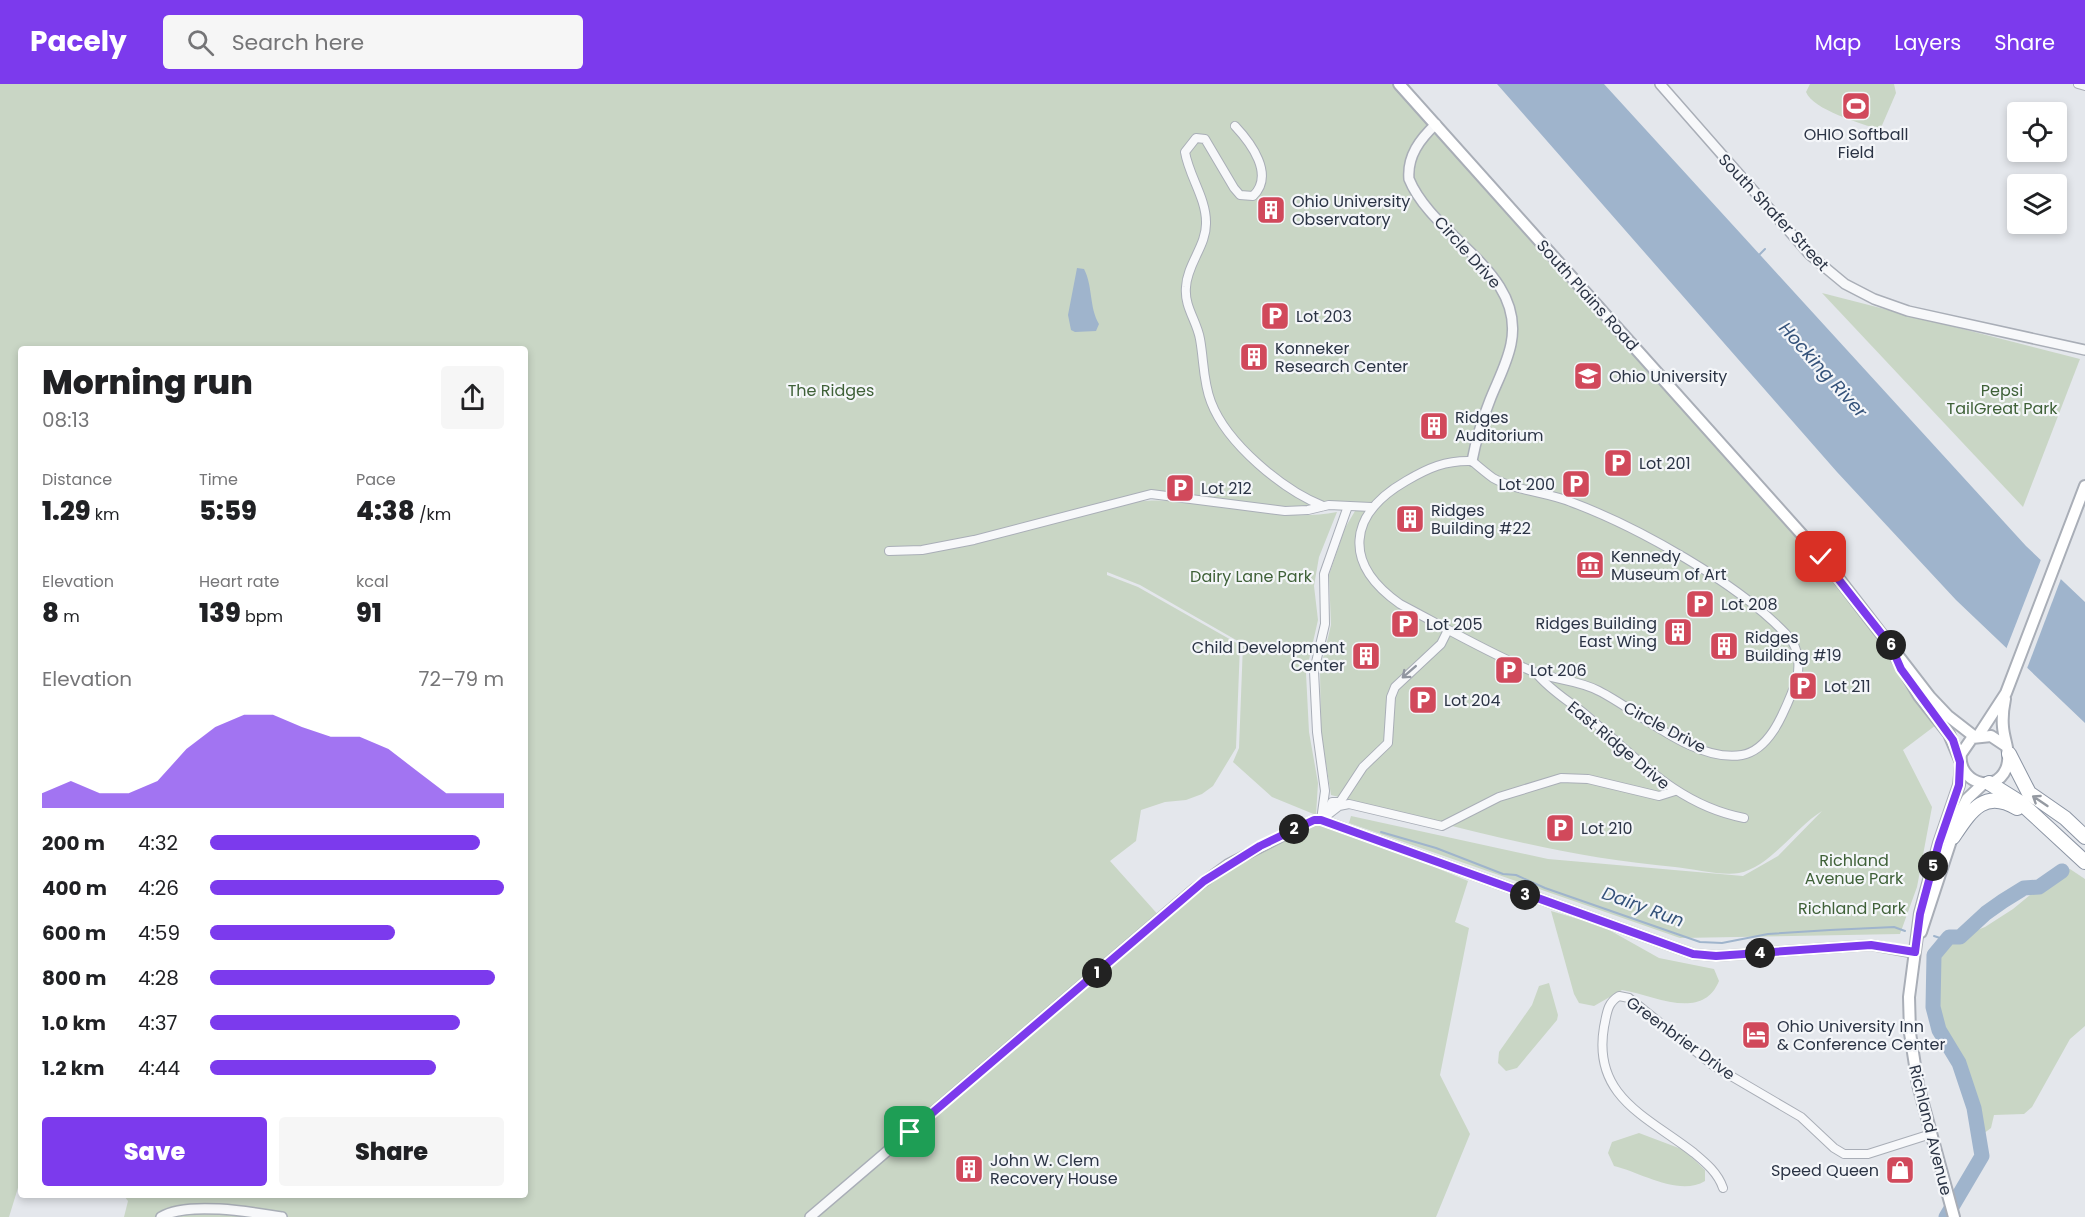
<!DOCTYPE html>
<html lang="en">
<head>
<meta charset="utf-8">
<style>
  :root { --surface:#fff; --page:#f6f6f6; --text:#202124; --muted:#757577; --accent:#7c3aed }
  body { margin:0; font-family:Poppins,sans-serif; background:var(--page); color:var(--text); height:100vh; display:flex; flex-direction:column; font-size:22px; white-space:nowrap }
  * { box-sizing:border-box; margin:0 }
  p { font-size:20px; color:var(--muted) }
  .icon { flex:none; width:33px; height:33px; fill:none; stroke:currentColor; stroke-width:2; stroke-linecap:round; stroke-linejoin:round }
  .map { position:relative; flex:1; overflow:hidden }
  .sheet { position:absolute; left:18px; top:262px; width:510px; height:852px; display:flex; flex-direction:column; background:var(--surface); border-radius:6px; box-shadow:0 3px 9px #0003 }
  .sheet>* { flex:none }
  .controls { position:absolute; left:2007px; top:18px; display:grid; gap:12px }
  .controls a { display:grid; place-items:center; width:60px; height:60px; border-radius:6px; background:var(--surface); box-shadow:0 3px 9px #0003; font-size:30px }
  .pin { position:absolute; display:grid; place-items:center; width:51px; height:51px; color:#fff; margin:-26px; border-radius:12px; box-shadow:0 3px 9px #0006 }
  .km { position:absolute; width:30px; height:30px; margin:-15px; border-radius:50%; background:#222; color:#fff; font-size:16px; line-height:30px; text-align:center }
  .round { display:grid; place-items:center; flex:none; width:63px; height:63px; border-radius:6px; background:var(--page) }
  .head { display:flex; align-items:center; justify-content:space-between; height:102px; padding:0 24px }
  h1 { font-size:33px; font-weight:800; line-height:45px }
  .stats { display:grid; grid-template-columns:repeat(3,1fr); gap:9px; height:102px; padding:6px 24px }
  .stats div { display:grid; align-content:center }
  .stats b { font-size:26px; font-weight:800 }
  .stats small { font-size:16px; font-weight:400 }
  .stats p { font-size:16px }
  .chart { height:168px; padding:12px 24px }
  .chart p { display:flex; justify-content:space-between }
  .chart svg { width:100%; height:108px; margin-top:6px; fill:var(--accent); opacity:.7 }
  .button { display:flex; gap:12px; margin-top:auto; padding:12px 24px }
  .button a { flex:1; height:69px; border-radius:6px; background:var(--accent); color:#fff; font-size:24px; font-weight:800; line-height:69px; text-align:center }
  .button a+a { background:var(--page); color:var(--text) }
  ul { padding:0 24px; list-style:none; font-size:20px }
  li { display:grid; grid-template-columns:96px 72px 1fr; align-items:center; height:45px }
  li i { height:15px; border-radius:8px; background:var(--accent) }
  header { display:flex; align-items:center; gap:36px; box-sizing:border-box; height:84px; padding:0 30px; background:var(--accent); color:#fff }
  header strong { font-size:28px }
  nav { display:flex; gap:33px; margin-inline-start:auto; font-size:21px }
  .search { width:420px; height:54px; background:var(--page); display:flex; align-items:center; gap:15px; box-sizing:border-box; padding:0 21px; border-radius:6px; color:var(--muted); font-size:22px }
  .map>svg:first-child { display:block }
  .green { fill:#c9d6c5 }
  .water { fill:#9fb4cc }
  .pier { fill:#e4e7ec }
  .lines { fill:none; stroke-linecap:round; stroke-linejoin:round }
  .stream { stroke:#9fb4cc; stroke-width:2 }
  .river { stroke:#9fb4cc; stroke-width:15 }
  .minor-casing { stroke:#a9aeb7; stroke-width:10 }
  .tertiary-casing { stroke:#a9aeb7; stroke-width:12 }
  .secondary-casing { stroke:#a9aeb7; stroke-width:14 }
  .motorway-casing { stroke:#8b94a3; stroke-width:16 }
  .minor { stroke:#f7f8fa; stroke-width:8 }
  .tertiary { stroke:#f7f8fa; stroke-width:9 }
  .secondary { stroke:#fff; stroke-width:10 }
  .motorway { stroke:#fff; stroke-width:14 }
  .oneway { stroke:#9196a0 }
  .oneway2 { stroke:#959aa2 }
  .route-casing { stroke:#fff; stroke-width:12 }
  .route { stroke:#7c3aed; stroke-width:8 }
  .labels { text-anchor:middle; stroke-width:4.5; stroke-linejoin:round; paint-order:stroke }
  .poi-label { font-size:16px; fill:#2b3445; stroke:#f4f6f9; text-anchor:start }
  .street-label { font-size:16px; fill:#2b3445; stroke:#f4f6f9 }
  .park-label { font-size:16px; fill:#3f6138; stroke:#f4f6f9 }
  .water-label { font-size:18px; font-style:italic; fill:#34527a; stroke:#f4f6f9 }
</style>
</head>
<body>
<header>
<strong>Pacely</strong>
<div class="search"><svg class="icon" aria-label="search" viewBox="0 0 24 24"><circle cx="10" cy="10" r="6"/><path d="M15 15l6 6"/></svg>Search here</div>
<nav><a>Map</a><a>Layers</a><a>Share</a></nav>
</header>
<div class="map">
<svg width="2085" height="1133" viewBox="0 0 2085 1133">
  <rect width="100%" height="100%" fill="#e4e7ec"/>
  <g class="green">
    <path d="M0,0H1399L1821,473L1940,638L1903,666L1932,723L1917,803L1900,850L1680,854L1349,739L1351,732L1548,775L1743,792L1778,772L1822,727C1796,743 1770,783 1739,789C1723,792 1693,785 1675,783C1557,773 1446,740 1331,711L1321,648L1320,587L1331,541L1329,491L1345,444L1355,427L1335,421L1308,426L1165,410L1132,418C1201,409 1268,441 1337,428L1319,473L1314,502L1318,536L1306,589L1309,648L1318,699L1316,731L1272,713L1233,678L1239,664L1243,560L1140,501L1107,488V491L1138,503L1240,561L1236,664L1213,702L1202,710L1186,716L1165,718L1141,726L1136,757L1110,777L1161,834L1204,797L1321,736L1468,797L1455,838L1469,844L1440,991L1470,1050L1436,1133H124L128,1117L124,1112H525V266H21V1094L9,1133H0Z"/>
    <path d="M1810,0H1894L1896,9L1880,46C1861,39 1813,26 1806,8Z"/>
    <polygon points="1822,209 2080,275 2023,423"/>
    <polygon points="2070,785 2085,795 2085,942 2070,955 2032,1023 2024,1030 1994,1031 1991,1044 1983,1050 1972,1048 1974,1027 1962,986 1933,939 1930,874 1945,859 1985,843 2013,825 2059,787"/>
    <path d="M1551,827L1602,842L1659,874L1714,885L1719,897C1702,938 1654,911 1622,906L1594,922L1579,919L1574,910Z"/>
    <polygon points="1549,899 1558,931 1557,936 1517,984 1506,987 1498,979 1499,968 1532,921 1539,902"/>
    <path d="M1639,1049L1684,1066L1705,1086V1097C1679,1113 1640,1088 1614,1082L1608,1069L1612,1058Z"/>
  </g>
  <g class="water">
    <polygon points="1497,0 1604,0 2026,462 2085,518 2085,639 1956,516 1837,388"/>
    <path d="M1077,184L1084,185C1093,202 1089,223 1099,240L1096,247L1075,248L1071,246L1068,231Z"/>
  </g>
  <polygon class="pier" points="2042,473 2062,492 2026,587 2005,568"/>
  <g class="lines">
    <g class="stream">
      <polyline points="1759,171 1765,165"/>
      <polyline points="1381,748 1436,764 1503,790 1516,791 1545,804 1700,858 1722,859 1768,850 1830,846 1894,843 1905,847"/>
      <polyline points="1934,852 1946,856"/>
    </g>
    <polyline class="river" points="1946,1133 1982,1072 1974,1024 1959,979 1939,946 1933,923 1934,871 1949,853 1960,853 1986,829 2003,817 2024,804 2039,803 2062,787"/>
    <g class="minor-casing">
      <g id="minor">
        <polyline points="2078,0 2085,2"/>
        <path d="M1235,42C1251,59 1275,91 1253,112L1240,111L1234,104L1205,55L1196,54L1185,68C1189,92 1206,114 1206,138C1207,161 1187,180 1186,203C1184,223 1197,237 1200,255C1204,277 1203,298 1211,318C1227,360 1283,406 1323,422"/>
        <path d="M1472,377C1479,383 1486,389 1493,394C1516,407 1547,408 1571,418C1638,443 1738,499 1787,551C1801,565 1801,588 1793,606C1784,628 1770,666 1742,671C1694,679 1639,627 1599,607C1579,596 1555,596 1534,588C1488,569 1444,543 1400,520C1343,480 1347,431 1406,397C1428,384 1446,376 1472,377Z"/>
        <polyline points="889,467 922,466 974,456 1151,410 1285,427 1308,426 1329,421 1371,423"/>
        <path d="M1537,590C1551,607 1569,617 1586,631C1636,673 1676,721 1744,734"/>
        <polyline points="1327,727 1332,718 1340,718 1363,683 1388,659 1391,613 1395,603 1441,560 1448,546"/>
        <polyline points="1321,736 1339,722 1349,720 1442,742 1499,713 1561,694 1588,695 1659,712 1675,707"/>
        <polyline points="1321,736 1325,707 1317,648 1314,587 1325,540 1324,490 1348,422"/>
        <path d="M1723,1104C1718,1089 1706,1079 1694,1069C1648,1033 1592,1013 1604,943C1607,929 1607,919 1619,912L1629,914L1714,982L1801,1033L1834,1064L1844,1070H1868L1931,1050"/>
      </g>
    </g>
    <g class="tertiary-casing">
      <g id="tertiary">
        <polyline points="1660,0 1810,171 1845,200 1874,215 1908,227 2085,266"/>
        <path d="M1436,40C1420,55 1407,72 1409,95C1433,154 1526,187 1511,260C1507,280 1497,298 1490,316C1482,336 1476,356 1472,377"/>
        <path d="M161,1133C187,1117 252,1128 282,1133"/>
        <polyline points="810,1133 1194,805 1228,780 1314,736 1321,736 1693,870 1716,872 1871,861 1915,869"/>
      </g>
    </g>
    <g class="secondary-casing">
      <g id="secondary">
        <polyline points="1399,0 1822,473 1930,613 1948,632 1975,653"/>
        <polyline points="1896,573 1919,612 1949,650 1960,676"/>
        <path d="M2005,615C2003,625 2002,633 2003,643C2004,657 2012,671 2006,685C1994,712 1957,697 1961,670L1972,654L1991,652L2006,662"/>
        <polyline points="1978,652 2006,609 2085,402"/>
        <polyline points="1921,848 1960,729 1967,715 1983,700"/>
        <polyline points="1954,1133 1918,1001 1910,949 1909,913 1920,829 1939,759 1959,701 1961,682"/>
      </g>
    </g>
    <g class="motorway-casing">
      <g id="motorway">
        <polyline points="2009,670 2029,709 2065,734 2085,753"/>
        <polyline points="1989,699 2021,719 2085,778"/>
        <path d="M1953,753C1970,728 1984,704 2017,724"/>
      </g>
    </g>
    <use href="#minor" class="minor"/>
    <use href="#tertiary" class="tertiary"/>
    <use href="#secondary" class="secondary"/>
    <use href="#motorway" class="motorway"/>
  </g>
  <defs><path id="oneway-shaft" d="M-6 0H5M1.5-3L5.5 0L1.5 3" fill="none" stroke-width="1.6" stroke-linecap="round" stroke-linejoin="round" transform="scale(1.5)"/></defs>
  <use class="oneway" href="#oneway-shaft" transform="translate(1409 588) rotate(139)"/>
  <use class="oneway2" href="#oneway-shaft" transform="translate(2040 717) rotate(-146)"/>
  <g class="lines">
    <g class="route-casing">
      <polyline id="route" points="910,1048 1204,797 1260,762 1314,736 1321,736 1693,870 1716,872 1871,861 1915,868 1920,830 1939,759 1959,701 1960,678 1953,656 1901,585 1891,562 1821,473"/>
    </g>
    <use href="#route" class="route"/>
  </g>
  <defs>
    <g id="stadium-square" transform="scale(1.5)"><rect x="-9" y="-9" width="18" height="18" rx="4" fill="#d1495b" stroke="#f4f6f9"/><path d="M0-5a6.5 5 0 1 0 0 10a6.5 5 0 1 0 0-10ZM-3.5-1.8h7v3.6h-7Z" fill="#fff"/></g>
    <g id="building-square" transform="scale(1.5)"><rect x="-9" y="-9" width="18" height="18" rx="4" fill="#d1495b" stroke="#f4f6f9"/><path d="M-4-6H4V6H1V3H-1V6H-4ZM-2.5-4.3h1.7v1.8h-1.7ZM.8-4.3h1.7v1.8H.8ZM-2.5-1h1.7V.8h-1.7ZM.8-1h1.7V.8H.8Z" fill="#fff"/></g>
    <g id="parking-square" transform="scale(1.5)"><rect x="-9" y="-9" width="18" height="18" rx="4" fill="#d1495b" stroke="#f4f6f9"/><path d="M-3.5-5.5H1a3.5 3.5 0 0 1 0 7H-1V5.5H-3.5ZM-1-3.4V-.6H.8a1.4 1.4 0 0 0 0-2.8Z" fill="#fff"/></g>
    <g id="university-square" transform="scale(1.5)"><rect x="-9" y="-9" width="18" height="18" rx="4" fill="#d1495b" stroke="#f4f6f9"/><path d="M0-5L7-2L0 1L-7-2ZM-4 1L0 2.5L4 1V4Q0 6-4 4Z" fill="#fff"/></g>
    <g id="museum-square" transform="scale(1.5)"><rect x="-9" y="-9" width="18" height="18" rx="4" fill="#d1495b" stroke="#f4f6f9"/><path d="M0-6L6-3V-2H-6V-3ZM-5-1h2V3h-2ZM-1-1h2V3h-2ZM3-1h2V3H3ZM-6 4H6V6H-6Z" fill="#fff"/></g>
    <g id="hotel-square" transform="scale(1.5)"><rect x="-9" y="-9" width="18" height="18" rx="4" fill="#d1495b" stroke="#f4f6f9"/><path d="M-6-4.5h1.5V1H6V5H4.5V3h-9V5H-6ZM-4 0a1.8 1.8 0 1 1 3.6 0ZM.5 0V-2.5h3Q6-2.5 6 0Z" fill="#fff"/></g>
    <g id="shop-square" transform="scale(1.5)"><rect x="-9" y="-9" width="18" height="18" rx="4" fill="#d1495b" stroke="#f4f6f9"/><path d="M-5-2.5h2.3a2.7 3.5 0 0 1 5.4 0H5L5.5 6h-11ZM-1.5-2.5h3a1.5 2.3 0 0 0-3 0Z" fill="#fff"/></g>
  </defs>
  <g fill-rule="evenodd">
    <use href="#stadium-square" x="1856" y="22"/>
    <use href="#building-square" x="1271" y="126"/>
    <use href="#parking-square" x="1275" y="232"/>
    <use href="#building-square" x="1254" y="273"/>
    <use href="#university-square" x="1588" y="292"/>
    <use href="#building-square" x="1434" y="342"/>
    <use href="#parking-square" x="1618" y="379"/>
    <use href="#parking-square" x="1576" y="400"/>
    <use href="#parking-square" x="1180" y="404"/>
    <use href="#building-square" x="1410" y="435"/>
    <use href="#museum-square" x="1590" y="481"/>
    <use href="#parking-square" x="1700" y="520"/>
    <use href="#parking-square" x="1405" y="540"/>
    <use href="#building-square" x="1678" y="548"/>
    <use href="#building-square" x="1724" y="562"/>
    <use href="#building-square" x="1366" y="572"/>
    <use href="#parking-square" x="1509" y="586"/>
    <use href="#parking-square" x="1803" y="602"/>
    <use href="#parking-square" x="1423" y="616"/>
    <use href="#parking-square" x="1560" y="744"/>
    <use href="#hotel-square" x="1756" y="951"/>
    <use href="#building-square" x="969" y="1085"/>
    <use href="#shop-square" x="1900" y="1086"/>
  </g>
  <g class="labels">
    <g class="poi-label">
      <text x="1856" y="56" text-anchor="middle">OHIO Softball<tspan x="1856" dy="18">Field</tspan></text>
      <text x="1292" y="123">Ohio University<tspan x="1292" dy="18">Observatory</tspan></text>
      <text x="1296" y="238">Lot 203</text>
      <text x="1275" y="270">Konneker<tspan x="1275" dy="18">Research Center</tspan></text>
      <text x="1609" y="298">Ohio University</text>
      <text x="1455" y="339">Ridges<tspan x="1455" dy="18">Auditorium</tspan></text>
      <text x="1639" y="385">Lot 201</text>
      <text x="1555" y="406" text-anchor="end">Lot 200</text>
      <text x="1201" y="410">Lot 212</text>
      <text x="1431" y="432">Ridges<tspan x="1431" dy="18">Building #22</tspan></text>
      <text x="1611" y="478">Kennedy<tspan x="1611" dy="18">Museum of Art</tspan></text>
      <text x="1721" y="526">Lot 208</text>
      <text x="1657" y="545" text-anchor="end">Ridges Building<tspan x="1657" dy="18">East Wing</tspan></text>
      <text x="1426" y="546">Lot 205</text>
      <text x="1745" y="559">Ridges<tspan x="1745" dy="18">Building #19</tspan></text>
      <text x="1345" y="569" text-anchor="end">Child Development<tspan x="1345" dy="18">Center</tspan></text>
      <text x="1530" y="592">Lot 206</text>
      <text x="1824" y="608">Lot 211</text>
      <text x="1444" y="622">Lot 204</text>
      <text x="1581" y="750">Lot 210</text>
      <text x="1777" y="948">Ohio University Inn<tspan x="1777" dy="18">&amp; Conference Center</tspan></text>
      <text x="990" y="1082">John W. Clem<tspan x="990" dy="18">Recovery House</tspan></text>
      <text x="1879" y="1092" text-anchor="end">Speed Queen</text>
    </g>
    <g class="street-label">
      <text transform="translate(1774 128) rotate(47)" y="6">South Shafer Street</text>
      <text transform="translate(1468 168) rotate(48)" y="6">Circle Drive</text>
      <text transform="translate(1588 211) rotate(48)" y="6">South Plains Road</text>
      <text transform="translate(1665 643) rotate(28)" y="6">Circle Drive</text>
      <text transform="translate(1619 661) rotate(40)" y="6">East Ridge Drive</text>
      <text transform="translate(1681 954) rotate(36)" y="6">Greenbrier Drive</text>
      <text transform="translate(1931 1046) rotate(76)" y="6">Richland Avenue</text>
    </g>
    <g class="park-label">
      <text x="831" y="312">The Ridges</text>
      <text x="2002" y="312">Pepsi<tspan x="2002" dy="18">TailGreat Park</tspan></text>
      <text x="1251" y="498">Dairy Lane Park</text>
      <text x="1854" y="782">Richland<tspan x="1854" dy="18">Avenue Park</tspan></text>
      <text x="1852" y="830">Richland Park</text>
    </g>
    <g class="water-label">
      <text transform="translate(1823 286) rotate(48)" y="6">Hocking River</text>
      <text transform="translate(1643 823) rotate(20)" y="6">Dairy Run</text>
    </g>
  </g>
</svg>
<div class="controls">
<a><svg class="icon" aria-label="locate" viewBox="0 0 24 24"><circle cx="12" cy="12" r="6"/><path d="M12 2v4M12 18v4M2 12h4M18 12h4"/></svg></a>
<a><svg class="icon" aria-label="layers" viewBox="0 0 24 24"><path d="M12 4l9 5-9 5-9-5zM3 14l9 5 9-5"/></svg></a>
</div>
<div class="pin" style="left:910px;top:1048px;background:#1e9e55"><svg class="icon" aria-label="arrive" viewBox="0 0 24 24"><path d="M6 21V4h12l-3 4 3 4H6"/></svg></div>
<div class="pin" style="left:1821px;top:473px;background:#d93025"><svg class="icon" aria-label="check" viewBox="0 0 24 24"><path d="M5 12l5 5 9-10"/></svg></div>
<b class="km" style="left:1097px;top:889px">1</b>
<b class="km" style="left:1294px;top:745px">2</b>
<b class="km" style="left:1525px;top:811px">3</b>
<b class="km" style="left:1760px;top:869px">4</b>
<b class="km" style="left:1933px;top:782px">5</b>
<b class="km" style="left:1891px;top:561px">6</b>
<section class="sheet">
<div class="head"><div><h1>Morning run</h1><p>08:13</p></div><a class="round"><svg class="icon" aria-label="share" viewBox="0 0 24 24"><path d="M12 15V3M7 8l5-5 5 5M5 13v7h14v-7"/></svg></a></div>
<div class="stats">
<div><p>Distance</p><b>1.29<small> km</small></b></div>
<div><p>Time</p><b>5:59</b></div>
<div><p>Pace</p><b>4:38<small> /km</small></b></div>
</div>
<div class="stats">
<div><p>Elevation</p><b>8<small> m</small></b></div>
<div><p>Heart rate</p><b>139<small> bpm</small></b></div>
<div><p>kcal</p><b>91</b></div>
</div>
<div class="chart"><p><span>Elevation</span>72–79 m</p>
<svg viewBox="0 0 160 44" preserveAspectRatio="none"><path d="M0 44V38L10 33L20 38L30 38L40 33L50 20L60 11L70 6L80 6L90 11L100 15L110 15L120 20L130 29L140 38L150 38L160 38V44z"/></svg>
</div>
<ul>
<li><b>200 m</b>4:32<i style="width:92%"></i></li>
<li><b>400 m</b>4:26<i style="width:100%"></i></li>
<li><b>600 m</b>4:59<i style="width:63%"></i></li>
<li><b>800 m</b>4:28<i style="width:97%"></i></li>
<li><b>1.0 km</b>4:37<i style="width:85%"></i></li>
<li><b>1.2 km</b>4:44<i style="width:77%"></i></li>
</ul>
<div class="button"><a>Save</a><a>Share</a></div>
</section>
</div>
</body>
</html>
